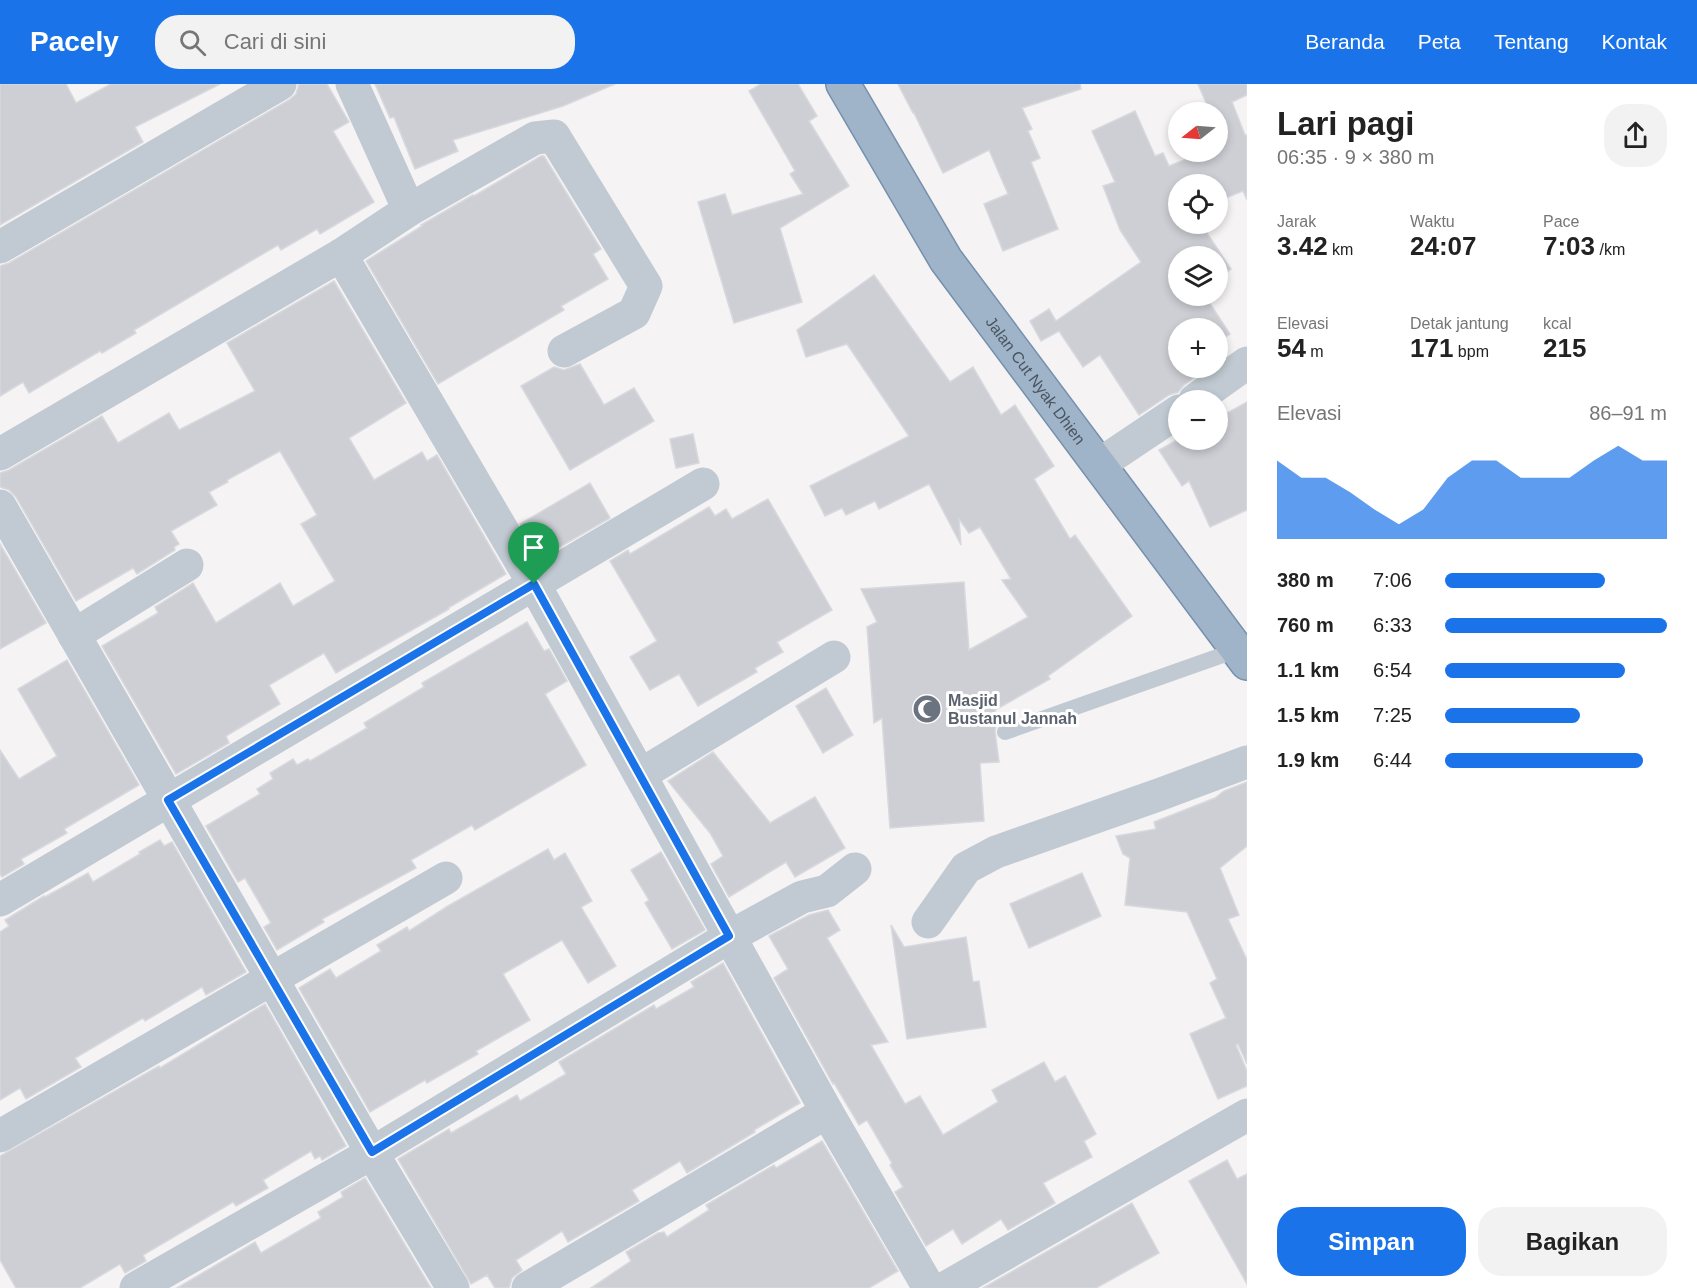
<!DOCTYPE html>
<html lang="id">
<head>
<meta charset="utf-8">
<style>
  :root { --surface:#fff; --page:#f2f2f2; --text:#222; --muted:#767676; --accent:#1a73e8 }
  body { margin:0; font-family:Helvetica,sans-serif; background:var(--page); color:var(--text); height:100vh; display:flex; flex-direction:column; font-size:22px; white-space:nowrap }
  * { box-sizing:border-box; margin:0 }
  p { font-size:20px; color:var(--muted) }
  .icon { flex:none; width:33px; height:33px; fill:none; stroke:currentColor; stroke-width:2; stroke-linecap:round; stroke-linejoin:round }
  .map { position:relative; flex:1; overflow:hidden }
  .panel { display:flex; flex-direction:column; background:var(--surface); width:450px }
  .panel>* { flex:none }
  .needle { width:39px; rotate:253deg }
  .fabs { position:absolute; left:1168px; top:18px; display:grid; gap:12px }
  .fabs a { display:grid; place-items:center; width:60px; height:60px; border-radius:50%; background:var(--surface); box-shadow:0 3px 9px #0003; font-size:30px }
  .pin { position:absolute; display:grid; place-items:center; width:51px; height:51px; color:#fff; margin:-62px -26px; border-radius:50% 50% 50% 0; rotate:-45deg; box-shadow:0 0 6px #0007 }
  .pin .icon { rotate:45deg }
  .round { display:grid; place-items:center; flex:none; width:63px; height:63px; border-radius:24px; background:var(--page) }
  .overview { display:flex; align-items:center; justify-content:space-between; height:102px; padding:0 30px }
  h1 { font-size:33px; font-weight:600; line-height:45px }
  .stats { display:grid; grid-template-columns:repeat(3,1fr); gap:9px; height:102px; padding:6px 30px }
  .stats div { display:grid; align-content:center }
  .stats b { font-size:26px; font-weight:600 }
  .stats small { font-size:16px; font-weight:400 }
  .stats p { font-size:16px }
  .chart { height:168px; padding:12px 30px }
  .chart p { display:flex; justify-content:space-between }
  .chart svg { width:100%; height:108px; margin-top:6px; fill:var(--accent); opacity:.7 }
  .button { display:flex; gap:12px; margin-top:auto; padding:12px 30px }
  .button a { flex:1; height:69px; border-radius:24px; background:var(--accent); color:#fff; font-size:24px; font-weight:600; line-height:69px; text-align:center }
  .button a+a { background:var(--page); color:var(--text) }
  ul { padding:0 30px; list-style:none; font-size:20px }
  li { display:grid; grid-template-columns:96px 72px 1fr; align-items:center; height:45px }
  li i { height:15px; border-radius:8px; background:var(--accent) }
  header { display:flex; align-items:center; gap:36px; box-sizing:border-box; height:84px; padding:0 30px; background:var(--accent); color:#fff }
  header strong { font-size:28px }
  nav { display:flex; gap:33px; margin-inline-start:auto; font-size:21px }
  .search { width:420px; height:54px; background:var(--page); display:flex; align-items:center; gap:15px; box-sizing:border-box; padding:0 21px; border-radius:24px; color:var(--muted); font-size:22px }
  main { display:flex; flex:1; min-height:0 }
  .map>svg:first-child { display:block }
  .building { fill:#cdcfd5; stroke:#d7d9de; stroke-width:1.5 }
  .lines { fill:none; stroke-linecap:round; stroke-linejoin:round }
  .trunk-casing { stroke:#7690ad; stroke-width:36 }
  .service { stroke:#c1cad2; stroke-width:16 }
  .minor { stroke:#c1cad2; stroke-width:33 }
  .trunk { stroke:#9fb4c9; stroke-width:33 }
  .route-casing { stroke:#fff; stroke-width:12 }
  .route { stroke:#1a73e8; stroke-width:8 }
  .labels { text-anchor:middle; stroke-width:6; stroke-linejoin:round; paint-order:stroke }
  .street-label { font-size:16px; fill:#4a5661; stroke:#fff }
  .worship-label { font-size:16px; font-weight:bold; fill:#5b616d; stroke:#fff; text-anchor:start }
</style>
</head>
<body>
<header>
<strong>Pacely</strong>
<div class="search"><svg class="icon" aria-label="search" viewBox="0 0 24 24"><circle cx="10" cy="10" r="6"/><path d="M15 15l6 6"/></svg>Cari di sini</div>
<nav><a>Beranda</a><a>Peta</a><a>Tentang</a><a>Kontak</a></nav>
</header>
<main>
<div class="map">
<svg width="1247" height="1204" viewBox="0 0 1247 1204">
  <rect width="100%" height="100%" fill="#f5f3f3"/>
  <g class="building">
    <polygon points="0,0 66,0 76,19 111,0 220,0 135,43 143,58 0,141"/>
    <polygon points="299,0 327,0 349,38 333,47 374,118 320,150 317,145 281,166 278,161 134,246 136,249 102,269 100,267 29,309 23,298 0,312 0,182 9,179 289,16 296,10"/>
    <polygon points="375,0 615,0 563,22 453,56 458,67 415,85 394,33 390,34"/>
    <polygon points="761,0 798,0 817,32 809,37 849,102 780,144 802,218 734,239 698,118 725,110 732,131 803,110 790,90 795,87 749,7"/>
    <polygon points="898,0 1080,0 1081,5 1022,24 1032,45 1028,47 1040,74 1031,78 1058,145 1003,167 984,120 1008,110 989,66 943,89 914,29 913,29"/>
    <polygon points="1198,0 1247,0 1247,11 1232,18 1245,51 1247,51 1247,116 1243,107 1218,117 1218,100 1179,100 1179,140 1201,140 1231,185 1218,194 1218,172 1179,172 1179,212 1205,212 1230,250 1218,258 1218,244 1179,244 1179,284 1204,284 1206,285 1184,301 1178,308 1169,311 1139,331 1100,271 1083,283 1059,247 1041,257 1030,237 1049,225 1056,237 1141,178 1120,146 1103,102 1115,98 1092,47 1135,27 1155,72 1163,69 1169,82 1205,68 1218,68 1218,62 1223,60 1218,47 1218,28 1210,28"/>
    <polygon points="541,72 544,72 601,165 593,170 608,195 561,222 564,226 438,300 366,177 422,142 421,141 473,111 474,112"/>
    <polygon points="874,191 950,298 973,283 1001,331 1015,321 1054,382 1034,395 1070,455 1075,451 1132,532 1048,592 1050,595 995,626 996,642 995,647 999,678 980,679 984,737 890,744 882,634 874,639 867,543 877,538 861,505 964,498 969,566 1028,533 1002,496 1011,495 980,443 969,449 959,435 961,461 929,400 879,425 875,417 846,431 842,424 825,432 810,402 909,352 847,260 806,273 797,246"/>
    <polygon points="334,197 406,319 349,354 374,396 422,368 427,377 437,371 506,490 448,524 449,525 336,589 324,569 269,601 280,620 226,652 229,659 176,690 102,562 158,529 155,523 193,499 216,539 280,499 293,522 335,497 301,440 317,431 280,367 227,396 228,398 209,408 217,421 171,447 179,460 174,463 175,466 137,490 133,484 76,517 16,413 9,406 0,403 0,389 9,386 102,332 118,359 169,329 179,346 255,307 227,259"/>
    <polygon points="580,280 604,321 634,304 654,337 570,386 521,302 554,283 564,286"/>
    <polygon points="1247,318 1247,426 1210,443 1189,397 1182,402 1159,366 1179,355 1218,356 1218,334"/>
    <polygon points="693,350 699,379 676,384 670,355"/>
    <polygon points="590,399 610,434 541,474 520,440"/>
    <polygon points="768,415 832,526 777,558 783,568 755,584 757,588 698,622 679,590 650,606 630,573 657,557 610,477 628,466 630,470 709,423 715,432 726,425 732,435"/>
    <polygon points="0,460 46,539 0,565"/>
    <polygon points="527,538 544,567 549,565 567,597 545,610 586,681 475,746 472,741 411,776 416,784 322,835 324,838 277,866 264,843 271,839 245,794 238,798 206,742 260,710 257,705 273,695 270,689 293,675 297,681 308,675 310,677 367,644 364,639 424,603 422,599"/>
    <polygon points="67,576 139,701 64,745 67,749 21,775 24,780 2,793 0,790 0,666 19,695 57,672 18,605"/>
    <polygon points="826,604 853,651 823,669 796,622"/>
    <polygon points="713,668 770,739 815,713 845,764 795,793 786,778 729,813 711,780 723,772 710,749 668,697"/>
    <polygon points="1247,698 1247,762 1220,784 1239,831 1228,835 1247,876 1247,980 1238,960 1236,961 1247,987 1247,1002 1218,1015 1190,950 1226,934 1210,899 1217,895 1187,828 1125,821 1130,774 1123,770 1116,752 1156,745 1154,738 1215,714 1224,707"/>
    <polygon points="160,756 164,762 172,758 246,888 206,911 202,903 145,937 143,934 75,974 81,983 26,1015 20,1004 0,1016 0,848 9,842 5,836 44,812 45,813 88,789 93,798 140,770 139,768"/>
    <polygon points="548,765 554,776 565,769 592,817 581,823 616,882 588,899 562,856 503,890 530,936 476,967 478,970 427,999 425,996 370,1028 299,904 330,885 336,894 381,867 377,861 407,843 409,847 448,822"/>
    <polygon points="661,768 705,846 672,865 645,819 649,816 631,786"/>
    <polygon points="1082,789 1101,832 1029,864 1010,820"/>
    <polygon points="828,826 840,846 827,854 888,958 871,961 905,1020 920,1012 943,1051 998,1018 992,1006 1044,978 1055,998 1065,992 1096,1050 1084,1057 1092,1073 1043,1099 1055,1119 1008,1146 1001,1135 962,1160 953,1145 926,1162 895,1108 903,1103 890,1081 892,1079 867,1036 859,1041 834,999 833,1000 774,894 788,885 769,852 809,831"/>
    <polygon points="891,841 904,863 966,853 973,898 979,897 986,943 907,955"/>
    <polygon points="723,879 800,1019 754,1046 755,1048 687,1089 680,1077 632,1106 639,1117 568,1158 562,1147 516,1176 522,1186 512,1194 509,1204 495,1204 487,1191 471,1200 398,1075 449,1045 451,1049 517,1011 520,1017 566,990 559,978 654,921 656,925 694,903 691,898"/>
    <polygon points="265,920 346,1062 322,1076 320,1072 315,1075 311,1067 263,1096 268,1104 236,1122 233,1118 143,1171 146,1177 125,1189 120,1180 80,1204 16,1204 0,1176 0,1072 159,982 160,984"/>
    <polygon points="822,1057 898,1187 869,1204 591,1204 631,1177 626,1168 658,1149 664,1148 667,1153 709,1126 706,1121 774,1081 776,1084"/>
    <polygon points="1227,1076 1237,1095 1247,1090 1247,1200 1189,1097"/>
    <polygon points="365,1094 431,1204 177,1204 255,1158 261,1169 321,1134 318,1128 343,1113 341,1108"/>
    <polygon points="1132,1119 1159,1169 1096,1204 983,1204"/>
  </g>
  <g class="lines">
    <g class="trunk-casing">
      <g id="trunk">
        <path id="s1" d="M843,0L946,176L1247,579"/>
      </g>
    </g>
    <polyline class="service" points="1005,648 1237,566"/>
    <g class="minor">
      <polyline points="352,0 409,126"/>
      <polyline points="0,163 280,0"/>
      <polyline points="341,171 534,500 827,1028 929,1204"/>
      <polyline points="1195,316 1247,279"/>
      <polyline points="0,370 341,171 409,126 535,54 554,52 646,202 634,229 564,267"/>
      <polyline points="1100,380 1179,327"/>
      <polyline points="0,422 372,1069 453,1204"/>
      <polyline points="74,551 187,481"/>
      <polyline points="640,691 834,573"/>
      <polyline points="0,816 703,400"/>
      <polyline points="928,838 966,784 996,768 1161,710 1247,678"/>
      <polyline points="0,1052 446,794"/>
      <polyline points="136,1204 372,1069 729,853 802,813 827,807 855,785"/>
      <polyline points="528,1204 827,1028"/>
      <polyline points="945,1204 1247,1031"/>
    </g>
    <use href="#trunk" class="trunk"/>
  </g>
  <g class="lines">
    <g class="route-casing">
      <polygon id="route" points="534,500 729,852 372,1068 168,716"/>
    </g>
    <use href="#route" class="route"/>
  </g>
  <defs>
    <g id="mosque-disc" transform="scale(1.5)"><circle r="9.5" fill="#6b7280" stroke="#fff"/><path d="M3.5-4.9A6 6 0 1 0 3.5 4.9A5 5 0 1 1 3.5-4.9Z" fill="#fff"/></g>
  </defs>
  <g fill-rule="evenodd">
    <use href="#mosque-disc" x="927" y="625"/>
  </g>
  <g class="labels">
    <g class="street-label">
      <text dy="6" stroke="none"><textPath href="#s1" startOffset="354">Jalan Cut Nyak Dhien</textPath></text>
    </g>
    <g class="worship-label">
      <text x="948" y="622">Masjid<tspan x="948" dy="18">Bustanul Jannah</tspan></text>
    </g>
  </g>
</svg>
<div class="fabs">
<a><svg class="needle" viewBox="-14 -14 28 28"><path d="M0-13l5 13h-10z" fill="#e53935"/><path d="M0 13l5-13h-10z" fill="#767676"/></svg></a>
<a><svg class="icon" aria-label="locate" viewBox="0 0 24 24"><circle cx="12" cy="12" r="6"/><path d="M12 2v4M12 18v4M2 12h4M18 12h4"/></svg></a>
<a><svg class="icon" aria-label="layers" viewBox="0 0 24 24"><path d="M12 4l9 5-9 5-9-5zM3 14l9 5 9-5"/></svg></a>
<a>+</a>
<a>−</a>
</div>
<div class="pin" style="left:534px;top:500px;background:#1e9e55"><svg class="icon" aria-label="arrive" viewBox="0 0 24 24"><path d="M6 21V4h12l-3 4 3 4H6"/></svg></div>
</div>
<section class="panel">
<div class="overview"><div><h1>Lari pagi</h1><p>06:35 · 9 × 380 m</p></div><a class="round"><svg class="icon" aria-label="share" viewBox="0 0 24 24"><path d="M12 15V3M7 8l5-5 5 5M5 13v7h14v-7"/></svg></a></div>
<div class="stats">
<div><p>Jarak</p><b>3.42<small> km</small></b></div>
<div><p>Waktu</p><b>24:07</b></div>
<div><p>Pace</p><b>7:03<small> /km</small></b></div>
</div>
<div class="stats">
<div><p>Elevasi</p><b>54<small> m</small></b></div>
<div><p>Detak jantung</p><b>171<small> bpm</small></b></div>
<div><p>kcal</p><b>215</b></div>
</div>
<div class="chart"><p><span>Elevasi</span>86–91 m</p>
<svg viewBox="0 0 160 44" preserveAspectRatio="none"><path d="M0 44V12L10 19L20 19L30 25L40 32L50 38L60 32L70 19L80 12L90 12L100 19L110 19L120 19L130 12L140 6L150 12L160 12V44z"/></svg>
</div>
<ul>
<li><b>380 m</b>7:06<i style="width:72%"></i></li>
<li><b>760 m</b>6:33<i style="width:100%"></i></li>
<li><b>1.1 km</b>6:54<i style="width:81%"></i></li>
<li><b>1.5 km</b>7:25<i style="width:61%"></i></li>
<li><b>1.9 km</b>6:44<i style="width:89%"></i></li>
</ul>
<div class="button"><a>Simpan</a><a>Bagikan</a></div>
</section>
</main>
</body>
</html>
